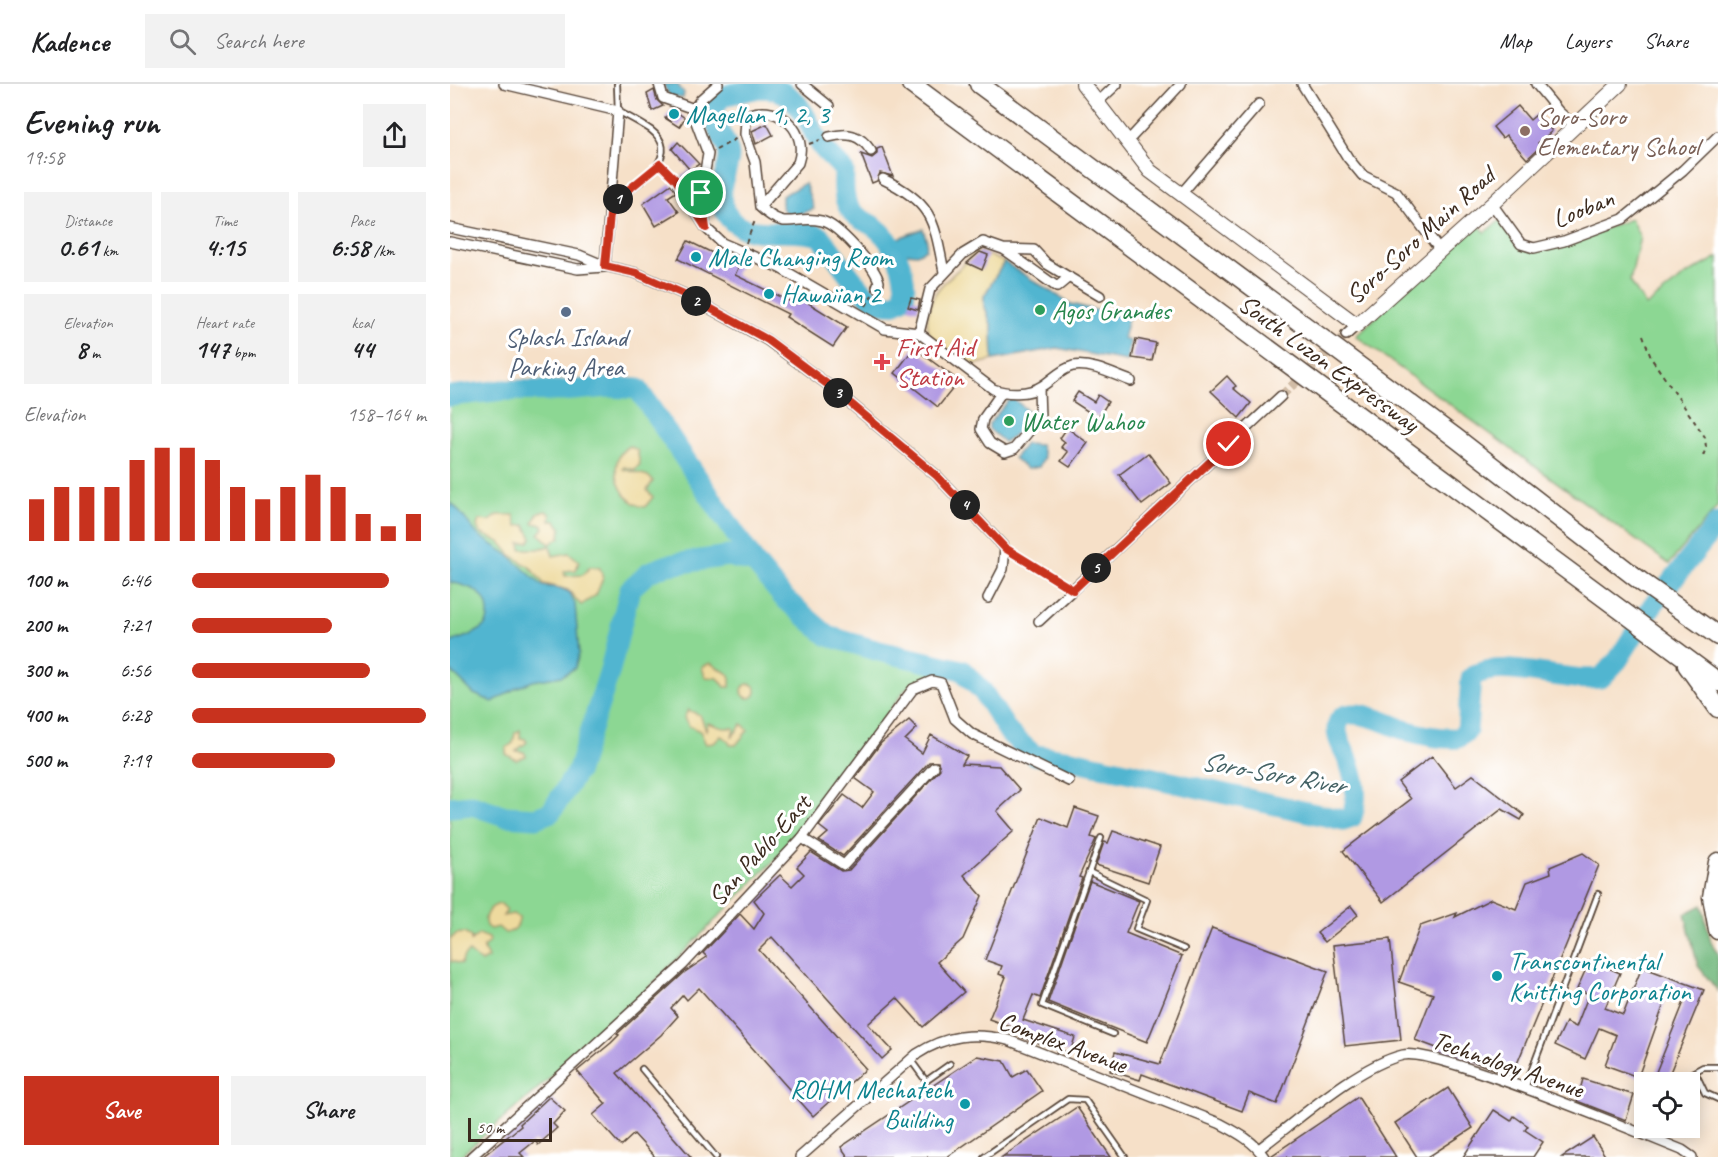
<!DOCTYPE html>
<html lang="en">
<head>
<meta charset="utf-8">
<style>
  :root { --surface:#fff; --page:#f2f2f2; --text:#202124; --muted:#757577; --line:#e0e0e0; --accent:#c8321e }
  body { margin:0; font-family:Caveat,sans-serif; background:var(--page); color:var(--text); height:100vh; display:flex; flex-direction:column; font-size:22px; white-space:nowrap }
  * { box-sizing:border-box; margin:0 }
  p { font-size:20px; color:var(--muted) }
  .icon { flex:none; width:33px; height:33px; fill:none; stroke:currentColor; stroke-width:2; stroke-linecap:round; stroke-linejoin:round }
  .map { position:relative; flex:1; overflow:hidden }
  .drawer { display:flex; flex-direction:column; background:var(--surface); width:450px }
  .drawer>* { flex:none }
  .fabs { position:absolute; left:1184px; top:988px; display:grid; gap:12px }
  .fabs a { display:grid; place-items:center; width:66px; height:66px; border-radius:0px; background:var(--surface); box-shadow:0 3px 15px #0003; font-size:30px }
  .scale { position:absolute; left:18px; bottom:15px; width:84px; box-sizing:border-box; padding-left:6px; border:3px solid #3b2a1e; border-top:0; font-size:16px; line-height:21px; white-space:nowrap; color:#3b2a1e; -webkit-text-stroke:4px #fff; paint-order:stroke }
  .pin { position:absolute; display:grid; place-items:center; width:51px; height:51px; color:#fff; margin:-26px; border:3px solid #fff; border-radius:50%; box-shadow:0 2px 6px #0007 }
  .km { position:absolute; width:30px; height:30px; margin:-15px; border-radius:50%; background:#222; color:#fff; font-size:16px; line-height:30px; text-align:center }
  .round { display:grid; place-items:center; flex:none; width:63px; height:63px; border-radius:0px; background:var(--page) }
  .summary { display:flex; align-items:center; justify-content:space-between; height:102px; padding:0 24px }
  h1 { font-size:33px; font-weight:700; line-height:45px }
  .stats { display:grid; grid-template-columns:repeat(3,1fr); gap:9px; height:102px; padding:6px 24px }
  .stats div { display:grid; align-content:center; border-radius:0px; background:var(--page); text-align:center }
  .stats b { font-size:26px; font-weight:700 }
  .stats small { font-size:16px; font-weight:400 }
  .stats p { font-size:16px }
  .chart { height:168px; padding:12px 24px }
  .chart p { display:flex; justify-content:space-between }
  .chart svg { width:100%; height:108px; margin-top:6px; stroke:var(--accent); stroke-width:6 }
  .button { display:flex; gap:12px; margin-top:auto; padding:12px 24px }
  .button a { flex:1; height:69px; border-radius:0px; background:var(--accent); color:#fff; font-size:24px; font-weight:700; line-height:69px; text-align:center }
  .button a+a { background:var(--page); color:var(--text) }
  ul { padding:0 24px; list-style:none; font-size:20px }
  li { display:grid; grid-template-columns:96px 72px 1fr; align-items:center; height:45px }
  li i { height:15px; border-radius:8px; background:var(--accent) }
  header { display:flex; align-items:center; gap:36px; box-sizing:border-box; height:84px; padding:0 30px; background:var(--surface); border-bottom:2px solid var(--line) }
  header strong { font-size:28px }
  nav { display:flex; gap:33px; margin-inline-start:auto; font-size:21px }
  .search { width:420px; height:54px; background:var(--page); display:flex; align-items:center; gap:15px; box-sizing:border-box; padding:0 21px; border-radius:0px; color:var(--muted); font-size:22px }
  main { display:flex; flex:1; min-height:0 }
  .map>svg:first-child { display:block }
  .green { fill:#8cd793; stroke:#648058; stroke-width:1.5 }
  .forest { fill:#71b87d; stroke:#56714e; stroke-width:1.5 }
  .sand { fill:#eeda9e; stroke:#94825e; stroke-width:1.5 }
  .water { fill:#51b5d0; stroke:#467077; stroke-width:1.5 }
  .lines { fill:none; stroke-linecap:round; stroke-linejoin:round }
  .river { stroke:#51b5d0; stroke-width:21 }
  .building { fill:#b099e3 }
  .street-tunnel { stroke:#d1bca6; stroke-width:9; stroke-dasharray:9 4.5; stroke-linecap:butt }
  .lane-casing { stroke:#574538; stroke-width:8 }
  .street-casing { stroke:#574538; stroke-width:12 }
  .secondary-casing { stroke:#574538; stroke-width:16 }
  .highway-casing { stroke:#574538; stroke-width:21 }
  .path { stroke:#574538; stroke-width:2; stroke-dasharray:4.5 4.5; stroke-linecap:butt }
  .lane { stroke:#fff; stroke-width:4.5 }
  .street { stroke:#fff; stroke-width:9 }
  .secondary { stroke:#fff; stroke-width:14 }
  .highway { stroke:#fff; stroke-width:18 }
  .route-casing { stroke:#fff; stroke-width:12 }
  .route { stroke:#c8321e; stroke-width:8 }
  .culture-dot { fill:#0f9aa8; stroke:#fff; stroke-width:2 }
  .education-dot { fill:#8d6e63; stroke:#fff; stroke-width:2 }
  .leisure-dot { fill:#2e9e5b; stroke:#fff; stroke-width:2 }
  .service-dot { fill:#5c6f8a; stroke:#fff; stroke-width:2 }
  .health-dot { fill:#e0444e; stroke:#fff; stroke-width:2 }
  .labels { text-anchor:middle; stroke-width:6; stroke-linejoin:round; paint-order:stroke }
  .culture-label { font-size:26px; fill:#0d838f; stroke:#fff; text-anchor:start }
  .education-label { font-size:26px; fill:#785e54; stroke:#fff; text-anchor:start }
  .street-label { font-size:26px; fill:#3b2a1e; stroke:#fff }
  .leisure-label { font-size:26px; fill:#27864d; stroke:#fff; text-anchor:start }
  .service-label { font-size:26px; fill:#4e5e75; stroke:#fff }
  .health-label { font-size:26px; fill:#be3a42; stroke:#fff; text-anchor:start }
  .water-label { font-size:27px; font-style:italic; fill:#446265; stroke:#fff }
</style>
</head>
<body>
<header>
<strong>Kadence</strong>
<div class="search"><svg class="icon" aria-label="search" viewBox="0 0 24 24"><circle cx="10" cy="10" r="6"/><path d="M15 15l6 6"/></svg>Search here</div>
<nav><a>Map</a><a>Layers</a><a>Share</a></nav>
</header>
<main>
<section class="drawer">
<div class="summary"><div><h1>Evening run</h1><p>19:58</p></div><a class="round"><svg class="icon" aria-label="share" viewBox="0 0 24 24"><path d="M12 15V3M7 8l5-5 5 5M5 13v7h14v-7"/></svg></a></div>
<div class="stats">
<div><p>Distance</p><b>0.61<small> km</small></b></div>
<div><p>Time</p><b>4:15</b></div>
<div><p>Pace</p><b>6:58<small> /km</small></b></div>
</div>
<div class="stats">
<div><p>Elevation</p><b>8<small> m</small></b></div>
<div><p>Heart rate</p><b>147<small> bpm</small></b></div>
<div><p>kcal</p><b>44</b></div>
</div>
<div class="chart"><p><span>Elevation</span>158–164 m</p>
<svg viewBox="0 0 160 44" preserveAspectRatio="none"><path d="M5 44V27M15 44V22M25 44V22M35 44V22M45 44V11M55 44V6M65 44V6M75 44V11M85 44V22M95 44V27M105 44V22M115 44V17M125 44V22M135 44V33M145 44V38M155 44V33"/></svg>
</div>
<ul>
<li><b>100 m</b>6:46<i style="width:84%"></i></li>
<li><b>200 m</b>7:21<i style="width:60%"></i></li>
<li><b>300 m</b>6:56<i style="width:76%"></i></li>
<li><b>400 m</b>6:28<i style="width:100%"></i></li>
<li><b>500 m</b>7:19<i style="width:61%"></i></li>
</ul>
<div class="button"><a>Save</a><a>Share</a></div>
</section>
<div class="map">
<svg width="1268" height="1073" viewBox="0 0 1268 1073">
  <rect width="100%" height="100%" fill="#fff"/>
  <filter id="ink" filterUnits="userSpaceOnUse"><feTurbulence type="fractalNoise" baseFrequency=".0167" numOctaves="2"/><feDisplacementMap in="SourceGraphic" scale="12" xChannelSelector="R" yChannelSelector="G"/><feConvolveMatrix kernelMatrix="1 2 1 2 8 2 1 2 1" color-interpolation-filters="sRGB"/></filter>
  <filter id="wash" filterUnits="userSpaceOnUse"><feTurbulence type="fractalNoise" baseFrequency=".008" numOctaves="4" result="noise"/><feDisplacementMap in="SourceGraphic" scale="24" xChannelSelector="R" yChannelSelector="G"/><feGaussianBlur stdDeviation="1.35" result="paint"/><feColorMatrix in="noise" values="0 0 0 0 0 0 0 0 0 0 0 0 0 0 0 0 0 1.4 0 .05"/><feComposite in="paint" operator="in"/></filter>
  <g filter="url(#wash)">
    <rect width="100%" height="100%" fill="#f6e0c8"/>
    <g class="green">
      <polygon points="1181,135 1190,153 1180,197 1196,222 1236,191 1268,173 1268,422 1219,480 906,252 1026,138 1035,148 1051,136 1071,163 1131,153"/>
      <polygon points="161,303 188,305 305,479 333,513 378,552 429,567 512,586 480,594 456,604 348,752 169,934 9,1073 0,1073 0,312 54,306 111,307"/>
    </g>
    <polygon class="forest" points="1252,821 1261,858 1268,870 1268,907 1248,882 1235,830"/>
    <g class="sand">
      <path d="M524,165L554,178L534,212V220L542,243L543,276L524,281C511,273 494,266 484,255C471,243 480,214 490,203C502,189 516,182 524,165Z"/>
      <path d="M179,362L187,366L190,380L185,386L174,383L173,385L198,392L203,397L197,406L203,413L195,423C169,420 154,376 179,362Z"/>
      <polygon points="96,427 101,431 100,437 106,437 111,444 110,453 100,460 89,450 94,444 93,441 83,439 88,429"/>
      <polygon points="48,431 64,431 67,442 75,441 82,454 79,458 70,459 71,465 88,465 100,462 103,472 119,469 129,477 126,486 114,487 115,492 133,491 140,483 150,484 153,494 146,511 131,521 118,506 94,500 81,484 61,471 50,458 30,449 27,442 29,436 40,437"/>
      <polygon points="260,579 280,591 280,603 275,603 268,594 255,593 252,583"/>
      <circle cx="299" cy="607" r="7"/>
      <polygon points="238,626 250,631 256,646 258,639 273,644 284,644 282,653 292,640 298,646 286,661 280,661 278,656 271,652 264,659 256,660 250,647 239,642 234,634"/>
      <polygon points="70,646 70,654 75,655 77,658 66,667 74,668 76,672 66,676 56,670 56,664 63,659 65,649"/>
      <path d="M51,820L57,826L53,832L63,830L69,834C69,843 63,848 55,849L48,843L40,845L36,842C32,832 40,821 51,820Z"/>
      <polygon points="14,849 21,853 21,857 29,850 39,854 40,858 33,863 38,874 31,878 19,868 14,872 11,880 1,877 0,856 6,850"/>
    </g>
    <g class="water">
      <polygon points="213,0 227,0 234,9 233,14 220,13"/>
      <path d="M355,99L364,125C351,129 342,137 332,124V112Z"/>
      <polygon points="473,145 477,157 476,165 467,170 455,169 448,154"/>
      <polygon points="554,178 621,220 678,234 673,255 680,257 677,277 607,264 543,276 542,243 534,220 534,212"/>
      <path d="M564,315L579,328C579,338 564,353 554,358L539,345V340L558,317Z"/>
      <polygon points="575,360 590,361 594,373 589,383 577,385 564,374"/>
      <path d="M0,419L5,422L28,451L57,470L93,502L110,504L119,508L125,520L129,570L125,584L112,592L83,597L66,604L43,618L24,610L0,586V559C11,553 25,552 34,542C38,538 38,534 38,528C37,507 18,502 0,498Z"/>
    </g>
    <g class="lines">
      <g class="river">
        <path d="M309,4C351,4 353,33 372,63C379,72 388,78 394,87C394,98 392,113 399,124C405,134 416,137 425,143C444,157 458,190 454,214C419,241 389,169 369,152C337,140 273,166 271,108C271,95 279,84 279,72C278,56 264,47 263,24L273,12Z"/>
        <path d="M0,312L54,306L111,307L161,303L188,305L305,479L333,513L378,552L429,567L512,586L533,608L559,649L584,671L622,676L893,736L902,733C909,711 905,692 896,671C892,663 887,654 887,645C889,612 943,643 958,647C975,652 991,655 1008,654L1017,647L1021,594C1046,572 1115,600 1151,594L1168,576L1202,522L1268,439"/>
        <polyline points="0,723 22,721 55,732 86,734 101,728 128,686 160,586 180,505 199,488 218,481 278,472 305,479"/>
      </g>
    </g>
    <g id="blocks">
      <g class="building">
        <polygon points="204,6 207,16 213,22 202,27 197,10"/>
        <polygon points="1068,22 1080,36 1087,30 1102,47 1088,59 1091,62 1077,75 1056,51 1052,54 1043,43"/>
        <polygon points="222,25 235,34 229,43 215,34"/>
        <polygon points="317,40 323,51 306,60 302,47"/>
        <polygon points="228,58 249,80 240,86 222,65"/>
        <polygon points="432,63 443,92 430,89 427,97 422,99 411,70 422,74 427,70 427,65"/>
        <polygon points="240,86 246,94 237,101 232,92"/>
        <polygon points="221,100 226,108 218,113 229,128 206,142 193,120"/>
        <polygon points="238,157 289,182 285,191 345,220 349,213 397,243 383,263 336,233 338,230 228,175"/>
        <polygon points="530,168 538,171 532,186 517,179"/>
        <polygon points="461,214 470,216 468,226 458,223"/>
        <polygon points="686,255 706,259 702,277 682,274"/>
        <polygon points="464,264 509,297 488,323 445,289"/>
        <polygon points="777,292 786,302 783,304 801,319 789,334 761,307"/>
        <polygon points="628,308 644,318 648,311 658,318 648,334 622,317"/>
        <polygon points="617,344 638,359 620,383 611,377 618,368 611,363 615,358 610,354"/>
        <polygon points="698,369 721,399 692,421 669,391"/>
        <polygon points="459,636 467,644 455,656 472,669 481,651 517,672 512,680 549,682 570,706 547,727 564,747 514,791 532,812 513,855 487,878 514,908 473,943 447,914 418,940 442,966 432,975 322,853 309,866 416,985 363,1032 249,904 237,916 233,911 221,924 228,932 211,951 167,989 241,1073 205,1073 184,1050 171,1062 143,1031 156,1020 127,987 161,959 169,951 167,950 235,888 257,873 253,869 290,830 304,845 314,829 304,816 330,791 342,802 354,790 347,783 361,768 391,787 399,786 490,685 488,678 479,678 393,772 369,757 378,749 369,742 394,711 412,724 424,708 405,694 431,659"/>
        <polygon points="982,672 1006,703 1023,691 1074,731 1071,736 1052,725 933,818 893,767 961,715 948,698"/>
        <polygon points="625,724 649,732 641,753 646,755 629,793 632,794 590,914 583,911 573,936 625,953 620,969 570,953 572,947 539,935 556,893 549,890 552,882 535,876 591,733 618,744"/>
        <polygon points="663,747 710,763 698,798 646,781 654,758 658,759"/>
        <polygon points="1133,769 1149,781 1062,992 965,956 983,910 949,898 970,842 1007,829 1005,833 1041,815 1066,825 1077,798 1101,789 1100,783"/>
        <polygon points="640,797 689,817 676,849 732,872 697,958 598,918"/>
        <polygon points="901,822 908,831 875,858 867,849"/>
        <polygon points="762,844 878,887 827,1020 799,1009 792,1027 692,990 690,996 660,987 665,968 710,980"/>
        <polygon points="940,855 951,956 895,962 883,861"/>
        <polygon points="1140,876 1170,889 1155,924 1173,931 1192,883 1254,906 1216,998 1204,993 1236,913 1219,906 1188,993 1155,981 1166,951 1149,944 1135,975 1105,961 1116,938 1126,943 1139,910 1127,905"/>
        <polygon points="527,972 554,977 563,993 577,985 592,1007 497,1073 398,1073 391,1063"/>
        <polygon points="1133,995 1184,1011 1176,1036 1127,1017"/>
        <polygon points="998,1004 1023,1044 978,1073 967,1073 945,1039"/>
        <polygon points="99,1013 115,1027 103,1040 107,1044 88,1061 85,1057 70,1069 74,1073 32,1073 71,1042 70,1040"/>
        <polygon points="908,1013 946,1073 821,1073 821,1072"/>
        <polygon points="627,1023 661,1073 552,1073"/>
        <polygon points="1044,1026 1061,1037 1064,1032 1078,1042 1075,1046 1093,1058 1083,1073 1013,1073"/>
        <polygon points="1143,1053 1156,1073 1112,1073"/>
      </g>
    </g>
  </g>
  <g filter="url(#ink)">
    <use href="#blocks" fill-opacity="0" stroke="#574538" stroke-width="1.5"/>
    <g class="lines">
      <polyline class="street-tunnel" points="831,312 896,251"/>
      <g class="lane-casing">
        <g id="lane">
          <path d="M162,119C182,104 236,73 201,46C191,39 179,33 168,27L167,0"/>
          <polyline points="651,754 592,921 663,950"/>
          <polyline points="639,788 697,816 686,845 734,865"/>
          <polyline points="460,975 476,997 500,980"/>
          <polyline points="192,985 266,1073"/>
          <polyline points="1245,988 1255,1009 1268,1015"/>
          <polyline points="1224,999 1253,983 1268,983"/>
          <polyline points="1075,1004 1148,810"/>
          <polyline points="534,1073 618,1015 635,1016 675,1073"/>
        </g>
      </g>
      <g class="street-casing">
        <g id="street">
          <polyline points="54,0 168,27 155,182"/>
          <polyline points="209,0 213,14 244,25"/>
          <polyline points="352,0 379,22"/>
          <polyline points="852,0 898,74 912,91 946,108 989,165"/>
          <polyline points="1086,0 1109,28 1125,42"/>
          <polyline points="647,19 667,0"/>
          <path d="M379,53C397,48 410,50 421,67"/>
          <polyline points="677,58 731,0"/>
          <path d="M433,95C483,119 484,137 494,188"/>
          <path d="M226,96L256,144L272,159L330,184L435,245L469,249L543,305C556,310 579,311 592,302C602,296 611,285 623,282C642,279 664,291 681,297"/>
          <polyline points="731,110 809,20"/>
          <polyline points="1042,120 1071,160 1084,164 1114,157 1173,135 1233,86 1268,52"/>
          <path d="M310,123L348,79C359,48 330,20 300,30L296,36L295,50L305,78L310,123C338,149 343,130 372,137C388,141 425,182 429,198L427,203"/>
          <polyline points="255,137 251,109 258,70 246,38 244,25 251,15 268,0"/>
          <polyline points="0,144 129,171 155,182 186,189 236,211 317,256 381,303 487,392 555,464 553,485 538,514"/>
          <polyline points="0,158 128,185 154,183"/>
          <polyline points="555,166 607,203 619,193"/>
          <polyline points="469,249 480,205 513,170 533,158 553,165 584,166 597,180 650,212"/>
          <polyline points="896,251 907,241"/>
          <polyline points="552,308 533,335 531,345 540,359 555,368 564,365 590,334 589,305"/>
          <polyline points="589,537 831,312"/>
          <polyline points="352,754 394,781 484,683"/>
          <path d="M809,1065C848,1036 907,982 953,971C985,963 1189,1049 1232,1066L1242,1073"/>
          <polyline points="21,1073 233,881 352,754 463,605 482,597 491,599 505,635 522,650 619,697"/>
          <path d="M350,1073L467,970C496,951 524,948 558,956L769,1039C786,1048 803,1056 814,1073"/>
        </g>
      </g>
      <g class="secondary-casing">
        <polyline id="secondary" points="633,0 700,87 907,241 1042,120 1170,0"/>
      </g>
      <g class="highway-casing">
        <g id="highway">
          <polyline points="461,0 1268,598"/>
          <polyline points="529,0 1006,354 1193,499 1268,552"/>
          <polyline points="1237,581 1268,624"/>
          <polyline points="1268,778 1262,813 1268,846"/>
        </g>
      </g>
      <g class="path">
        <polyline points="359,60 370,56"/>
        <polyline points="266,66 287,54"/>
        <polyline points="296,159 306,134"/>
        <polyline points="416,222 422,211"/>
        <polyline points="1193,251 1201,274 1255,353 1256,364 1253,372"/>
        <polyline points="564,470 616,500"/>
      </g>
      <use href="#lane" class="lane"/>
      <use href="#street" class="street"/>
      <use href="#secondary" class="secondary"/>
      <use href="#highway" class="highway"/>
    </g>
  </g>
  <g class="lines" filter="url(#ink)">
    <g class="route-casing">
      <polyline id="route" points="251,109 256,144 226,96 210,80 161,120 155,182 186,189 236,211 318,256 381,303 487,392 555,464 623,506 779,360"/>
    </g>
    <use href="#route" class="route"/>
  </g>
  <g class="culture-dot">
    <circle cx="224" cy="30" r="6"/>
    <circle cx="246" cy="173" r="6"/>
    <circle cx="319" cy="210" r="6"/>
    <circle cx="1047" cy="892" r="6"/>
    <circle cx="515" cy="1020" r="6"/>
  </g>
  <circle class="education-dot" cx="1075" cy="47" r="6"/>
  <g class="leisure-dot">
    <circle cx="590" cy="226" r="6"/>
    <circle cx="559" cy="337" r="6"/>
  </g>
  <circle class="service-dot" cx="116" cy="228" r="6"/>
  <path class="health-dot" d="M429 269h6v6h6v6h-6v6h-6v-6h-6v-6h6z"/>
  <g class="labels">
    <g class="culture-label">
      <text x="236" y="39">Magellan 1, 2, 3</text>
      <text x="258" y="182">Male Changing Room</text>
      <text x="331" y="219">Hawaiian 2</text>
      <text x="1059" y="886">Transcontinental<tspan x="1059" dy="30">Knitting Corporation</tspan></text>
      <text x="503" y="1014" text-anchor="end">ROHM Mechatech<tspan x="503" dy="30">Building</tspan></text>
    </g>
    <g class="education-label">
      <text x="1087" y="41">Soro-Soro<tspan x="1087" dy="30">Elementary School</tspan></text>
    </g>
    <g class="street-label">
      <text transform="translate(1133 124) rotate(-22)" y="9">Looban</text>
      <text transform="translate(970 151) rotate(-42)" y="9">Soro-Soro Main Road</text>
      <text transform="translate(879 279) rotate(36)" y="9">South Luzon Expressway</text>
      <text transform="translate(309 766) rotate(-48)" y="9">San Pablo-East</text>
      <text transform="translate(613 958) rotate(20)" y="9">Complex Avenue</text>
      <text transform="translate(1058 980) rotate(19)" y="9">Technology Avenue</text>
    </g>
    <g class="leisure-label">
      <text x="602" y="235">Agos Grandes</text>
      <text x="571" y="346">Water Wahoo</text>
    </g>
    <g class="service-label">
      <text x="116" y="262">Splash Island<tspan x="116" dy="30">Parking Area</tspan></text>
    </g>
    <g class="health-label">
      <text x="446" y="272">First Aid<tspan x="446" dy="30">Station</tspan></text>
    </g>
    <g class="water-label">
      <text transform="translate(823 689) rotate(10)" y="9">Soro-Soro River</text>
    </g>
  </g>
</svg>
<div class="fabs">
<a><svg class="icon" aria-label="locate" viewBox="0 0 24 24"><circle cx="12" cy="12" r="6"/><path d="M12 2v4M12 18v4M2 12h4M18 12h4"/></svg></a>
</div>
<div class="scale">50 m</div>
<div class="pin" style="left:251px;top:109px;background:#1e9e55"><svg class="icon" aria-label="arrive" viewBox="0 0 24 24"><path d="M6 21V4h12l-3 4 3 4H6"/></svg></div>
<div class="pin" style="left:779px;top:360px;background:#d93025"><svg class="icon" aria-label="check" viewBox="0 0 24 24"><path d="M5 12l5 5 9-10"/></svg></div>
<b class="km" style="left:168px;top:115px">1</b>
<b class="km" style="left:246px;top:217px">2</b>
<b class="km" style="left:388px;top:309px">3</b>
<b class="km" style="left:515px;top:421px">4</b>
<b class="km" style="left:646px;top:484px">5</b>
</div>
</main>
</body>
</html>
